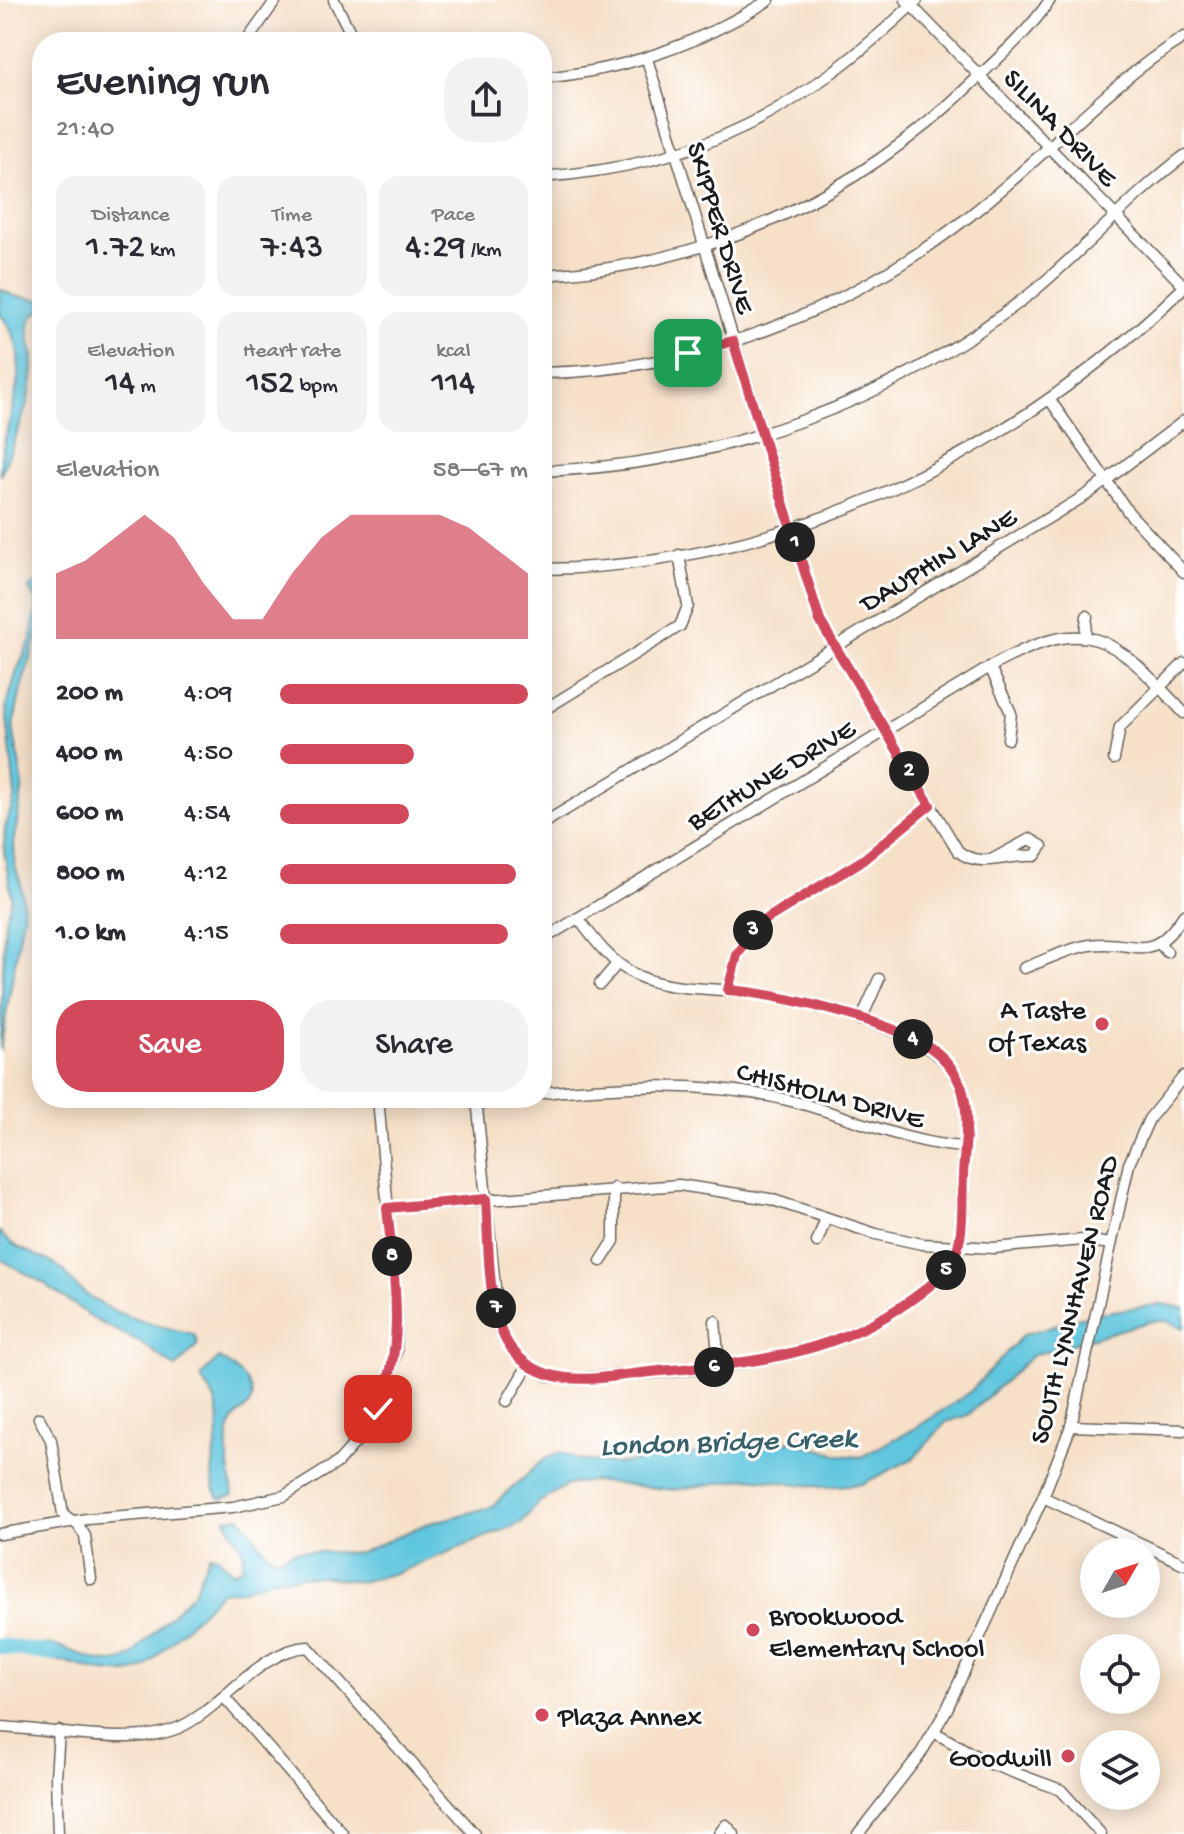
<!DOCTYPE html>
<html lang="en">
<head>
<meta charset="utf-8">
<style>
  :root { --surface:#fff; --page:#f2f2f3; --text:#2b2b33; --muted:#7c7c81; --accent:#d1495b }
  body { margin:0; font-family:"Gochi Hand",sans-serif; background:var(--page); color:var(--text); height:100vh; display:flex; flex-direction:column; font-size:30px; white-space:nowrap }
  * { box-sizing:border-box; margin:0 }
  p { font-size:26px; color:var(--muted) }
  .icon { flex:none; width:44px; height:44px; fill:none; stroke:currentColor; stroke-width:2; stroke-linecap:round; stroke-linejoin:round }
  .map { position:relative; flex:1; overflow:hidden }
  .panel { position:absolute; left:32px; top:32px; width:520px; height:1076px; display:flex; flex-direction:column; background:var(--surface); border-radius:32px; box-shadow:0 4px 20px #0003 }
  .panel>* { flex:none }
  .needle { width:52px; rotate:51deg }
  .controls { position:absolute; left:1080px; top:1538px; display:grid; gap:16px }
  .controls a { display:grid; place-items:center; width:80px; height:80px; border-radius:50%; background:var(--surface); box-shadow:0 4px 20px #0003; font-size:40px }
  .pin { position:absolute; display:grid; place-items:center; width:68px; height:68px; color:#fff; margin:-34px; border-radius:16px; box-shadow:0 4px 12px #0006 }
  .km { position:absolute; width:40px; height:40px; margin:-20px; border-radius:50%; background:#222; color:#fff; font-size:22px; line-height:40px; text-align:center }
  .round { display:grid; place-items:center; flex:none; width:84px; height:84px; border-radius:32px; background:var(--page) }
  .head { display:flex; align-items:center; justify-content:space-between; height:136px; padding:0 24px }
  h1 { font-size:44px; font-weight:600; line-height:60px }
  .metrics { display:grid; grid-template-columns:repeat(3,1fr); gap:12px; height:136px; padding:8px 24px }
  .metrics div { display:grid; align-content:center; border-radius:20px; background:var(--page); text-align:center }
  .metrics b { font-size:34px; font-weight:600 }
  .metrics small { font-size:22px; font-weight:400 }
  .metrics p { font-size:22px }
  .chart { height:224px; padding:16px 24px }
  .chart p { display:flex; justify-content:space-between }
  .chart svg { width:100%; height:144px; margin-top:8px; fill:var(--accent); opacity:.7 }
  .primary-button { display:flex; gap:16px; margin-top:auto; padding:16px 24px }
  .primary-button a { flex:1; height:92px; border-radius:32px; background:var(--accent); color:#fff; font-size:32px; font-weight:600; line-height:92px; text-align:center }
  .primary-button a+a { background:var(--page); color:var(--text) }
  ul { padding:0 24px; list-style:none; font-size:26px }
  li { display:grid; grid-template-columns:128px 96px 1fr; align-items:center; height:60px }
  li i { height:20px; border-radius:10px; background:var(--accent) }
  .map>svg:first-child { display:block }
  .water { fill:#60c6de; stroke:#3e717d; stroke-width:2 }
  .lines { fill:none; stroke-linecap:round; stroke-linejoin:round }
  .river { stroke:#60c6de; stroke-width:16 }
  .minor-casing { stroke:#686158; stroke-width:13 }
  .minor { stroke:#fff; stroke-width:10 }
  .route-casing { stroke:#fff; stroke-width:16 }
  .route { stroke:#d1495b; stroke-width:10 }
  .poi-dot { fill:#d1495b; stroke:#fff; stroke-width:3 }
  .labels { text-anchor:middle; stroke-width:6; stroke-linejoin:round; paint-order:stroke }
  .street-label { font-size:28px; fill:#1c1c1c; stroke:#fff }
  .poi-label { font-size:28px; fill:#1c1c1c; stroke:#fff; text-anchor:end }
  .water-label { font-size:30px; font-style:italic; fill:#37606a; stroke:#fff }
</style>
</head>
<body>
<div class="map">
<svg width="1184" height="1834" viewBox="0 0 1184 1834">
  <rect width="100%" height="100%" fill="#fff"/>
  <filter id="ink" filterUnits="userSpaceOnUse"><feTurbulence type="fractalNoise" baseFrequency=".0125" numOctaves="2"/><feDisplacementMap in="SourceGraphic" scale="16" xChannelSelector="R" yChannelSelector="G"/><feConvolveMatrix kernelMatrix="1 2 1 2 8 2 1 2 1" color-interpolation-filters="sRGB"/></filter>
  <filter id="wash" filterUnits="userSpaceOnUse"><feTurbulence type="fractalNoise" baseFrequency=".006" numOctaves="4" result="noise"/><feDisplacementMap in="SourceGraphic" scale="32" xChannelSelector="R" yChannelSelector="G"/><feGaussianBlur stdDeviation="1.8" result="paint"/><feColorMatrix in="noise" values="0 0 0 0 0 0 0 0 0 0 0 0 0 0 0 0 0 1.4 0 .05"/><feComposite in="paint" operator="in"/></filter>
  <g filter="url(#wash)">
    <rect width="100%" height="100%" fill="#f6e0c8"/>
    <g class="water">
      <path d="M0,289L14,296L42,300V310C20,319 32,343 33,360C35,394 13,445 0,476C0,422 42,362 0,314Z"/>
      <polygon points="42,578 42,621 22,685 13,727 23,785 14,841 15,866 21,884 24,911 0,1050 5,920 12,898 4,851 5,828 15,796 6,707 17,670 31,640 37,604 29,588"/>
      <path d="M0,1232C16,1253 44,1254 63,1270C68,1274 70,1281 75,1285C106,1315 153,1325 194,1334L198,1344L176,1368L140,1342L97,1321L45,1284L0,1259Z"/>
      <path d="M1163,1304L1184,1308V1328L1166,1321H1152L1033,1355L968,1415L946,1422L914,1458L862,1484L823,1487L749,1478L674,1490L592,1481L567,1485L538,1503L521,1523L399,1572L360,1582L321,1576L274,1578L241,1590L221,1592L145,1668C113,1683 69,1662 36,1654L31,1649C60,1631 97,1678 131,1656L194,1592L209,1555L217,1556L232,1572L242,1568L244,1554L226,1519L240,1517C253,1530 260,1552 277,1558L295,1551L360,1553L426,1524L491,1507L546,1458L561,1452L578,1460L616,1464L793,1441L838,1455L861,1457L916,1428L969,1393L1023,1335L1091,1314Z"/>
      <path d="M219,1358C233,1366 263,1389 247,1407C241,1414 234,1415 231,1425C224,1449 230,1471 233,1495L220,1499C195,1465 242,1425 202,1380V1375Z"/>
    </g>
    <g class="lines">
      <polyline class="river" points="0,1646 54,1654"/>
    </g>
  </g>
  <g filter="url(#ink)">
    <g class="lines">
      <g class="minor-casing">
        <g id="minor">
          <polyline points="334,0 355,42"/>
          <polyline points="906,0 1184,286"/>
          <polyline points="246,42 276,0"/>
          <path d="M647,59L820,621L958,851C980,870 1010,853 1035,856L1042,846L1030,839L993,859"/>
          <path d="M542,78C625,70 698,45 769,0"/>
          <path d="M542,177C704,165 801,110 917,0"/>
          <path d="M542,275C709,266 856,197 975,80C1002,55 1029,31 1050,0"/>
          <path d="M542,373C704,371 865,304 988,201C1055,146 1110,83 1184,37"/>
          <polyline points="1050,400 1129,513 1184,572"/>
          <path d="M542,471C720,465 896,402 1035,290C1087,247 1131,196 1184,156"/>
          <path d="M542,569C786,567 1012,454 1184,287"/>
          <polyline points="1085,635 1087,616"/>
          <polyline points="990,667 1011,713 1008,739"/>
          <polyline points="542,711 680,626 688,606 679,555"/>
          <polyline points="1114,759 1120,727 1184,663"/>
          <polyline points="542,824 1088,494 1184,421"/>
          <path d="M542,940L990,667C1090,611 1112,636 1184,713"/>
          <polyline points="1159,943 1167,952"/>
          <path d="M1024,968C1044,961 1068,948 1090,945C1137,938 1148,968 1184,915"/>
          <polyline points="600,984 617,964"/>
          <polyline points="728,990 737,955 760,923 863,860 930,805"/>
          <polyline points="861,1020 879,979"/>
          <path d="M542,1093C625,1086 705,1080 787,1100C847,1114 901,1143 964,1147"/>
          <path d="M476,1098L499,1328L512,1350L528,1365L548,1376L574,1379C687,1369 802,1371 900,1307C920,1294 943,1280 954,1259C965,1236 962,1206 962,1181C964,1147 973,1105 955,1074C928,1028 791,996 739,991C706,988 669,990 638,976C611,963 595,941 578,918"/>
          <polyline points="476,1100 494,1098"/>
          <polyline points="387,1208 679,1185 770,1199 876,1234 922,1244 994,1248 1083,1240 1111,1244"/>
          <polyline points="817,1242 826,1218"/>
          <polyline points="601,1261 614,1241 614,1188"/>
          <polyline points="715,1321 719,1366"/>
          <polyline points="507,1401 528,1365"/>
          <polyline points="39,1418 51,1440 63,1514 78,1525 85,1536 91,1579"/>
          <polyline points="1071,1426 1183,1430"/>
          <polyline points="1043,1497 1184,1564"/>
          <polyline points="0,1534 87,1519 233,1507 284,1496 337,1463 356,1442 385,1392 396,1352 397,1313 378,1098"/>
          <polyline points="224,1697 343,1834"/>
          <path d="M0,1727C53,1729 128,1748 178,1728C221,1710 260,1649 308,1647L475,1834"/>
          <polyline points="934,1732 988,1763 1061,1790 1101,1834"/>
          <polyline points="58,1834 56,1777 59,1731"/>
          <polyline points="719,1834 726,1825 734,1834"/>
          <polyline points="858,1834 921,1753 947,1709 1043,1497 1071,1426 1129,1164 1149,1119 1184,1076"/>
        </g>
      </g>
      <use href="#minor" class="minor"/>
    </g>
  </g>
  <g class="lines" filter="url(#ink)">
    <g class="route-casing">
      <path id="route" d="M378,1409C407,1344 394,1277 387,1208L486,1199C489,1240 486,1314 510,1347C544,1393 602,1377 650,1372C740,1364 822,1358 899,1308C916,1297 933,1285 946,1270C967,1246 961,1206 963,1176C964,1148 971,1114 961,1086C955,1071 944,1057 931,1048C891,1021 778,994 728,990L737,955L760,923L863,860L930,805L820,621L733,341L688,353"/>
    </g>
    <use href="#route" class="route"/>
  </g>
  <g class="poi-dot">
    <circle cx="1102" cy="1024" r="8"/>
    <circle cx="753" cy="1630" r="8"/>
    <circle cx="542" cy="1715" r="8"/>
    <circle cx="1068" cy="1756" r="8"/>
  </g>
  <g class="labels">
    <g class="street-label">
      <text transform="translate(1062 126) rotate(46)" y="10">SILINA DRIVE</text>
      <text transform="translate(723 227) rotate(73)" y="10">SKIPPER DRIVE</text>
      <text transform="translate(937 558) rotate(-31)" y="10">DAUPHIN LANE</text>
      <text transform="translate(770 773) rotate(-31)" y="10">BETHUNE DRIVE</text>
      <text transform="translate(831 1093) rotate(15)" y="10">CHISHOLM DRIVE</text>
      <text transform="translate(1072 1299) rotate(-76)" y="10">SOUTH LYNNHAVEN ROAD</text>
    </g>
    <g class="poi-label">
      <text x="1086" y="1018">A Taste<tspan x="1086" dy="32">Of Texas</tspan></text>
      <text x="769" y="1624" text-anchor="start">Brookwood<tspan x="769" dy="32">Elementary School</tspan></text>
      <text x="558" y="1725" text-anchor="start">Plaza Annex</text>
      <text x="1052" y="1766">Goodwill</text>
    </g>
    <g class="water-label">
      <text transform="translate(728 1440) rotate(-2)" y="10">London Bridge Creek</text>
    </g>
  </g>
</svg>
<div class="controls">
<a><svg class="needle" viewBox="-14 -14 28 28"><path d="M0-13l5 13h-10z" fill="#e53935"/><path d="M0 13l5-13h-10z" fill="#7c7c81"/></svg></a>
<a><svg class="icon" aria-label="locate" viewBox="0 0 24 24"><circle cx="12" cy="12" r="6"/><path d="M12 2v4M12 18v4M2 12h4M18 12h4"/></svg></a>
<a><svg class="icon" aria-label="layers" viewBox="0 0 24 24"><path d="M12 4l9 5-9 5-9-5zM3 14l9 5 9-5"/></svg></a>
</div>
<div class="pin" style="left:688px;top:353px;background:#1e9e55"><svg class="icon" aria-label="arrive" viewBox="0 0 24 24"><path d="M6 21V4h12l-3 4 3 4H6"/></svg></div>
<div class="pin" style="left:378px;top:1409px;background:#d93025"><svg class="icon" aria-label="check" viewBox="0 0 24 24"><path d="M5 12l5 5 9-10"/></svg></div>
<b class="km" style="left:795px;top:542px">1</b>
<b class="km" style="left:909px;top:771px">2</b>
<b class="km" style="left:753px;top:930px">3</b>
<b class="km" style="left:913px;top:1039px">4</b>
<b class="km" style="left:946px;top:1270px">5</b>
<b class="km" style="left:714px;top:1367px">6</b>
<b class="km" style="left:496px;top:1308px">7</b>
<b class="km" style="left:392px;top:1256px">8</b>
<section class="panel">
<div class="head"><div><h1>Evening run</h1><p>21:40</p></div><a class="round"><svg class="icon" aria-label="share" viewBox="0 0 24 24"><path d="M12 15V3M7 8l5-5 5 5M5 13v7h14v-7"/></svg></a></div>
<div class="metrics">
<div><p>Distance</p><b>1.72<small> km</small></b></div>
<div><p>Time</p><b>7:43</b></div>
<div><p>Pace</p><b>4:29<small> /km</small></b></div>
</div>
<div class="metrics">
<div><p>Elevation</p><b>14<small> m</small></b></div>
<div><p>Heart rate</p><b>152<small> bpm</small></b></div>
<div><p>kcal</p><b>114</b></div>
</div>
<div class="chart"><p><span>Elevation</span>58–67 m</p>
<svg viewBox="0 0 160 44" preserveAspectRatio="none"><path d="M0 44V24L10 20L20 13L30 6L40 13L50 27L60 38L70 38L80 24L90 13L100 6L110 6L120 6L130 6L140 10L150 17L160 24V44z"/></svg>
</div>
<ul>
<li><b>200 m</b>4:09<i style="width:100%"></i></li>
<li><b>400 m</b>4:50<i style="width:54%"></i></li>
<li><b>600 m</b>4:54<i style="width:52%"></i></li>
<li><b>800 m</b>4:12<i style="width:95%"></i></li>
<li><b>1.0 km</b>4:15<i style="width:92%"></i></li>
</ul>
<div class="primary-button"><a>Save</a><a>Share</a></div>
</section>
</div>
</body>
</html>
